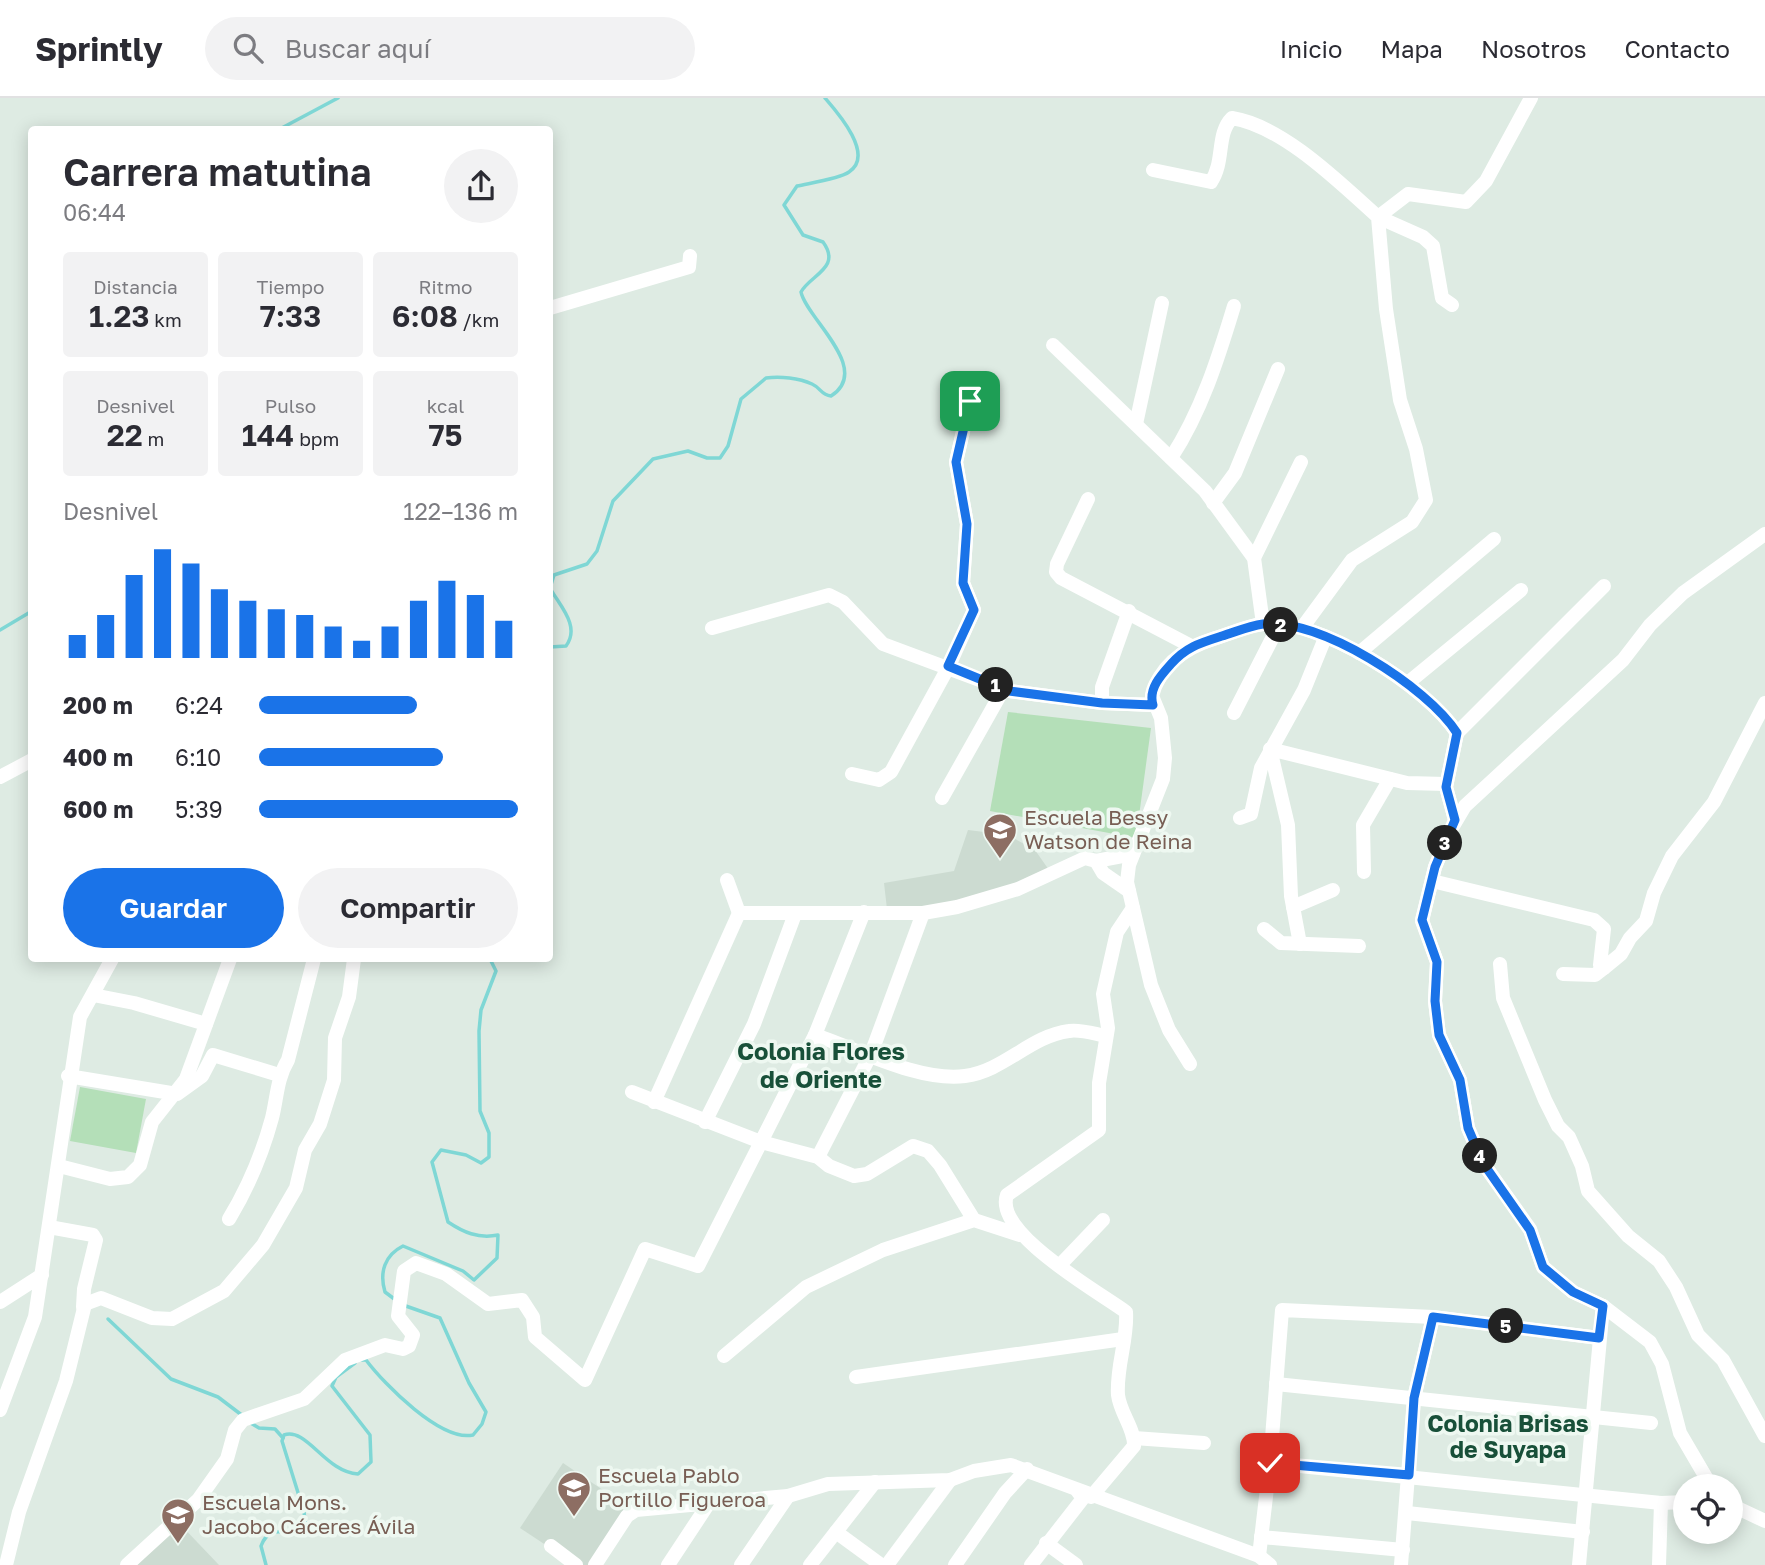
<!DOCTYPE html>
<html lang="es">
<head>
<meta charset="utf-8">
<style>
  :root { --surface:#fff; --page:#f2f2f3; --text:#2b2b33; --muted:#7c7c81; --line:#e1e1e2; --accent:#1a73e8 }
  body { margin:0; font-family:"Golos Text",sans-serif; background:var(--page); color:var(--text); height:100vh; display:flex; flex-direction:column; font-size:26px; white-space:nowrap }
  * { box-sizing:border-box; margin:0 }
  p { font-size:23px; color:var(--muted) }
  .icon { flex:none; width:38px; height:38px; fill:none; stroke:currentColor; stroke-width:2; stroke-linecap:round; stroke-linejoin:round }
  .map { position:relative; flex:1; overflow:hidden }
  .details { position:absolute; left:28px; top:28px; width:525px; height:836px; display:flex; flex-direction:column; background:var(--surface); border-radius:7px; box-shadow:0 4px 18px #0003 }
  .details>* { flex:none }
  .tools { position:absolute; left:1673px; top:1376px; display:grid; gap:14px }
  .tools a { display:grid; place-items:center; width:70px; height:70px; border-radius:50%; background:var(--surface); box-shadow:0 4px 18px #0003; font-size:35px }
  .pin { position:absolute; display:grid; place-items:center; width:60px; height:60px; color:#fff; margin:-30px; border-radius:14px; box-shadow:0 4px 10px #0006 }
  .km { position:absolute; width:35px; height:35px; margin:-18px; border-radius:50%; background:#222; color:#fff; font-size:19px; line-height:35px; text-align:center }
  .round { display:grid; place-items:center; flex:none; width:74px; height:74px; border-radius:37px; background:var(--page) }
  .overview { display:flex; align-items:center; justify-content:space-between; height:119px; padding:0 35px }
  h1 { font-size:38px; font-weight:600; line-height:52px }
  .metrics { display:grid; grid-template-columns:repeat(3,1fr); gap:10px; height:119px; padding:7px 35px }
  .metrics div { display:grid; align-content:center; border-radius:7px; background:var(--page); text-align:center }
  .metrics b { font-size:30px; font-weight:600 }
  .metrics small { font-size:19px; font-weight:400 }
  .metrics p { font-size:19px }
  .chart { height:196px; padding:14px 35px }
  .chart p { display:flex; justify-content:space-between }
  .chart svg { width:100%; height:126px; margin-top:7px; stroke:var(--accent); stroke-width:6 }
  .action { display:flex; gap:14px; margin-top:auto; padding:14px 35px }
  .action a { flex:1; height:80px; border-radius:42px; background:var(--accent); color:#fff; font-size:28px; font-weight:600; line-height:80px; text-align:center }
  .action a+a { background:var(--page); color:var(--text) }
  ul { padding:0 35px; list-style:none; font-size:23px }
  li { display:grid; grid-template-columns:112px 84px 1fr; align-items:center; height:52px }
  li i { height:18px; border-radius:9px; background:var(--accent) }
  header { display:flex; align-items:center; gap:42px; box-sizing:border-box; height:98px; padding:0 35px; background:var(--surface); border-bottom:2px solid var(--line) }
  header strong { font-size:33px }
  nav { display:flex; gap:38px; margin-inline-start:auto; font-size:24px }
  .search { width:490px; height:63px; background:var(--page); display:flex; align-items:center; gap:18px; box-sizing:border-box; padding:0 24px; border-radius:38px; color:var(--muted); font-size:26px }
  .map>svg:first-child { display:block }
  .built { fill:#ccdbd1 }
  .green { fill:#b4dfb8 }
  .lines { fill:none; stroke-linecap:round; stroke-linejoin:round }
  .stream { stroke:#7fd7d5; stroke-width:3.5 }
  .minor { stroke:#fff; stroke-width:14 }
  .route-casing { stroke:#fff; stroke-width:14 }
  .route { stroke:#1a73e8; stroke-width:9 }
  .labels { text-anchor:middle; stroke-width:7; stroke-linejoin:round; paint-order:stroke }
  .education-label { font-size:21px; fill:#785e54; stroke:#eef8f1; text-anchor:start }
  .neighbourhood-label { font-size:23px; font-weight:bold; fill:#185039; stroke:#eef8f1 }
  .quarter-label { font-size:24px; font-weight:bold; fill:#185039; stroke:#eef8f1 }
</style>
</head>
<body>
<header>
<strong>Sprintly</strong>
<div class="search"><svg class="icon" aria-label="search" viewBox="0 0 24 24"><circle cx="10" cy="10" r="6"/><path d="M15 15l6 6"/></svg>Buscar aquí</div>
<nav><a>Inicio</a><a>Mapa</a><a>Nosotros</a><a>Contacto</a></nav>
</header>
<div class="map">
<svg width="1765" height="1467" viewBox="0 0 1765 1467">
  <rect width="100%" height="100%" fill="#deebe3"/>
  <g class="built">
    <polygon points="968,732 1008,737 1035,752 1049,772 1000,793 942,809 887,811 884,785 954,773"/>
    <polygon points="563,1365 628,1409 589,1467 576,1467 520,1430"/>
    <polygon points="178,1424 219,1467 137,1467"/>
  </g>
  <g class="green">
    <polygon points="1008,614 1151,630 1136,740 990,713"/>
    <polygon points="80,989 146,1001 136,1055 70,1043"/>
  </g>
  <g class="lines">
    <g class="stream">
      <polyline points="278,32 338,0"/>
      <polyline points="0,532 32,513"/>
      <path d="M550,549L566,548C581,528 559,507 550,490L554,477L587,466L597,453L613,403L653,361L688,353L707,360H720L728,348L741,301L766,280C780,278 799,280 812,286C821,290 821,297 831,298C873,271 806,220 801,194C810,177 842,170 823,144L803,137L784,107L797,88C810,85 839,81 849,74C875,57 838,15 825,0"/>
      <path d="M397,1203L385,1194C379,1174 385,1157 403,1148L463,1173L474,1182L497,1160L498,1137C478,1141 463,1134 448,1124L432,1064L441,1052L466,1057L481,1065L489,1059V1035L480,1013L479,933L481,912L496,873L490,861"/>
      <polyline points="108,1221 171,1281 218,1299 243,1318"/>
      <path d="M362,1262H366C384,1286 441,1344 473,1337L482,1326L486,1314L469,1285L440,1220L403,1207"/>
      <polyline points="249,1324 259,1330 275,1331 283,1340"/>
      <path d="M266,1467L261,1448C269,1427 282,1435 301,1436L306,1430L304,1414L282,1343L284,1337C307,1329 325,1374 358,1376L371,1364L370,1337L332,1288L336,1279L355,1265"/>
    </g>
    <g class="minor">
      <path d="M1153,72L1211,84C1225,63 1216,36 1232,20C1283,28 1340,85 1378,119L1386,211L1400,302L1416,351L1426,402L1412,424L1352,462L1302,530"/>
      <polyline points="1452,207 1442,200 1433,148 1423,139 1378,119 1408,96 1466,104 1486,83 1531,0"/>
      <polyline points="550,210 689,169 690,158"/>
      <polyline points="1053,247 1205,393 1254,460 1263,526"/>
      <polyline points="1136,326 1162,205"/>
      <path d="M1171,360C1201,314 1218,261 1234,208"/>
      <polyline points="1088,401 1057,466 1056,474 1061,480 1191,548"/>
      <polyline points="1213,405 1235,375 1278,271"/>
      <polyline points="1254,460 1301,364"/>
      <polyline points="712,530 829,497 843,504 883,546 1009,593 1102,605 1153,607"/>
      <polyline points="1359,555 1494,441"/>
      <polyline points="1409,584 1521,492"/>
      <polyline points="1102,605 1102,589 1129,513"/>
      <polyline points="1234,615 1279,527"/>
      <polyline points="1457,635 1604,488"/>
      <polyline points="852,676 879,682 891,674 949,568 974,512 963,485 967,426 956,364 970,303"/>
      <polyline points="0,679 32,662"/>
      <polyline points="942,700 1004,590"/>
      <polyline points="1240,720 1251,716 1261,670 1304,592 1325,540"/>
      <polyline points="1096,763 1103,775 1129,793"/>
      <polyline points="1364,774 1363,727 1390,681"/>
      <polyline points="727,782 739,815"/>
      <polyline points="1432,783 1594,822 1604,831 1600,867 1604,870 1621,856 1630,840 1646,823 1654,795 1672,758 1714,704 1765,605"/>
      <polyline points="1293,809 1333,792"/>
      <polyline points="739,815 923,815 957,809 1018,791 1085,760 1096,763 1133,756"/>
      <polyline points="1264,831 1281,845 1359,848"/>
      <polyline points="1300,846 1291,798 1288,727 1270,651 1407,685 1446,686"/>
      <polyline points="1500,866 1503,900 1545,1002 1558,1028 1569,1039 1582,1068 1588,1093 1628,1138 1659,1163 1676,1189 1698,1237 1723,1262 1765,1338"/>
      <polyline points="1563,876 1595,877 1604,870"/>
      <polyline points="93,897 134,905 206,926"/>
      <path d="M815,937C859,952 920,984 965,978C1004,973 1030,938 1069,933C1080,931 1095,936 1106,938"/>
      <path d="M1190,966L1169,932L1151,887L1127,784L1129,767L1163,681L1165,660L1161,620L1152,598C1160,566 1187,549 1216,540C1231,535 1247,528 1262,526C1318,518 1428,590 1457,635L1446,689L1455,722"/>
      <polyline points="68,978 177,996 202,978 213,957 279,977"/>
      <polyline points="632,994 761,1044 815,937 864,814"/>
      <polyline points="654,1004 739,815"/>
      <polyline points="705,1024 754,926 795,816"/>
      <polyline points="818,1059 871,956 923,815"/>
      <polyline points="59,1068 110,1081 128,1079 140,1067 152,1024 186,981 230,861"/>
      <path d="M229,1121C249,1088 262,1057 272,1020C277,1000 277,980 288,962L314,861"/>
      <polyline points="49,1129 93,1137 96,1142 84,1191 83,1209"/>
      <polyline points="1060,1167 1103,1122"/>
      <polyline points="0,1204 42,1177"/>
      <polyline points="724,1258 806,1189 883,1152 974,1122 1020,1137"/>
      <polyline points="856,1279 1123,1241"/>
      <polyline points="1276,1286 1651,1325"/>
      <polyline points="0,1312 35,1219 80,919 112,861"/>
      <polyline points="1134,1340 1204,1345"/>
      <polyline points="1270,1365 1661,1405 1685,1404"/>
      <polyline points="1711,1388 1680,1335 1662,1266 1650,1244 1603,1208 1573,1194 1543,1169 1530,1131 1483,1065 1468,1030 1460,982 1439,937 1435,903 1437,864 1422,823 1435,769 1449,735 1465,708 1623,562 1650,527 1683,495 1765,436"/>
      <path d="M1091,1399L1134,1348C1135,1331 1120,1315 1118,1297C1116,1269 1128,1241 1126,1214C1099,1194 993,1135 1007,1097L1099,1032V985L1108,930L1103,896L1117,834L1133,810"/>
      <polyline points="1731,1407 1765,1423"/>
      <polyline points="1407,1415 1583,1434"/>
      <polyline points="836,1434 881,1467"/>
      <polyline points="1261,1439 1403,1452"/>
      <polyline points="1046,1445 1076,1467"/>
      <polyline points="551,1448 576,1467"/>
      <polyline points="1259,1458 1270,1365 1282,1212 1433,1219 1599,1240"/>
      <polyline points="6,1467 19,1414 66,1283 85,1206 101,1200 152,1220 172,1221 224,1193 263,1147 296,1090 305,1052 320,1026 334,982 335,940 349,899 354,861"/>
      <polyline points="127,1467 198,1402 227,1361 235,1332 243,1322 304,1301 345,1262 385,1247 403,1251 409,1248 413,1237 398,1218 404,1173 416,1165 446,1176 488,1206 522,1202 533,1219 535,1239 585,1282 645,1151 698,1168 761,1044 818,1059 829,1068 854,1078 867,1076 913,1048 928,1053 940,1067 974,1122"/>
      <polyline points="595,1467 627,1418 636,1412 788,1398 828,1386 950,1382 974,1373 1011,1367 1259,1458 1270,1467"/>
      <polyline points="668,1467 707,1408"/>
      <polyline points="741,1467 788,1398"/>
      <polyline points="810,1467 875,1384"/>
      <polyline points="887,1467 950,1382"/>
      <polyline points="955,1467 1005,1395 1027,1371"/>
      <polyline points="1031,1467 1084,1399 1078,1394"/>
      <polyline points="1401,1467 1414,1300 1433,1219"/>
      <polyline points="1579,1467 1603,1208"/>
      <polyline points="1659,1467 1661,1405"/>
    </g>
  </g>
  <g class="lines">
    <g class="route-casing">
      <path id="route" d="M970,303L956,364L967,426L963,485L974,512L948,568L1009,593L1102,605L1153,607C1148,591 1161,577 1171,566C1186,549 1200,545 1222,538C1235,534 1249,528 1263,526C1318,519 1428,589 1457,635L1446,689L1455,722L1435,769L1422,822L1437,864L1435,903L1439,937L1460,982L1468,1030L1483,1065L1530,1132L1543,1169L1573,1194L1603,1208L1599,1240L1433,1219L1414,1300L1409,1377L1270,1365"/>
    </g>
    <use href="#route" class="route"/>
  </g>
  <defs>
    <g id="school-pin" transform="scale(1.75)"><path d="M0 17L-7.5 6A9.5 9.5 0 1 1 7.5 6Z" fill="#8d6e63" stroke="#eef8f1"/><path d="M0-5L7-2L0 1L-7-2ZM-4 1L0 2.5L4 1V4Q0 6-4 4Z" fill="#fff"/></g>
  </defs>
  <g fill-rule="evenodd">
    <use href="#school-pin" x="1000" y="732"/>
    <use href="#school-pin" x="574" y="1390"/>
    <use href="#school-pin" x="178" y="1417"/>
  </g>
  <g class="labels">
    <g class="education-label">
      <text x="1024" y="727">Escuela Bessy<tspan x="1024" dy="24">Watson de Reina</tspan></text>
      <text x="598" y="1385">Escuela Pablo<tspan x="598" dy="24">Portillo Figueroa</tspan></text>
      <text x="202" y="1412">Escuela Mons.<tspan x="202" dy="24">Jacobo Cáceres Ávila</tspan></text>
    </g>
    <g class="neighbourhood-label">
      <text x="1508" y="1334">Colonia Brisas<tspan x="1508" dy="26">de Suyapa</tspan></text>
    </g>
    <g class="quarter-label">
      <text x="821" y="962">Colonia Flores<tspan x="821" dy="28">de Oriente</tspan></text>
    </g>
  </g>
</svg>
<div class="tools">
<a><svg class="icon" aria-label="locate" viewBox="0 0 24 24"><circle cx="12" cy="12" r="6"/><path d="M12 2v4M12 18v4M2 12h4M18 12h4"/></svg></a>
</div>
<div class="pin" style="left:970px;top:303px;background:#1e9e55"><svg class="icon" aria-label="arrive" viewBox="0 0 24 24"><path d="M6 21V4h12l-3 4 3 4H6"/></svg></div>
<div class="pin" style="left:1270px;top:1365px;background:#d93025"><svg class="icon" aria-label="check" viewBox="0 0 24 24"><path d="M5 12l5 5 9-10"/></svg></div>
<b class="km" style="left:996px;top:587px">1</b>
<b class="km" style="left:1281px;top:527px">2</b>
<b class="km" style="left:1445px;top:745px">3</b>
<b class="km" style="left:1480px;top:1058px">4</b>
<b class="km" style="left:1506px;top:1228px">5</b>
<section class="details">
<div class="overview"><div><h1>Carrera matutina</h1><p>06:44</p></div><a class="round"><svg class="icon" aria-label="share" viewBox="0 0 24 24"><path d="M12 15V3M7 8l5-5 5 5M5 13v7h14v-7"/></svg></a></div>
<div class="metrics">
<div><p>Distancia</p><b>1.23<small> km</small></b></div>
<div><p>Tiempo</p><b>7:33</b></div>
<div><p>Ritmo</p><b>6:08<small> /km</small></b></div>
</div>
<div class="metrics">
<div><p>Desnivel</p><b>22<small> m</small></b></div>
<div><p>Pulso</p><b>144<small> bpm</small></b></div>
<div><p>kcal</p><b>75</b></div>
</div>
<div class="chart"><p><span>Desnivel</span>122–136 m</p>
<svg viewBox="0 0 160 44" preserveAspectRatio="none"><path d="M5 44V36M15 44V29M25 44V15M35 44V6M45 44V11M55 44V20M65 44V24M75 44V27M85 44V29M95 44V33M105 44V38M115 44V33M125 44V24M135 44V17M145 44V22M155 44V31"/></svg>
</div>
<ul>
<li><b>200 m</b>6:24<i style="width:61%"></i></li>
<li><b>400 m</b>6:10<i style="width:71%"></i></li>
<li><b>600 m</b>5:39<i style="width:100%"></i></li>
</ul>
<div class="action"><a>Guardar</a><a>Compartir</a></div>
</section>
</div>
</body>
</html>
